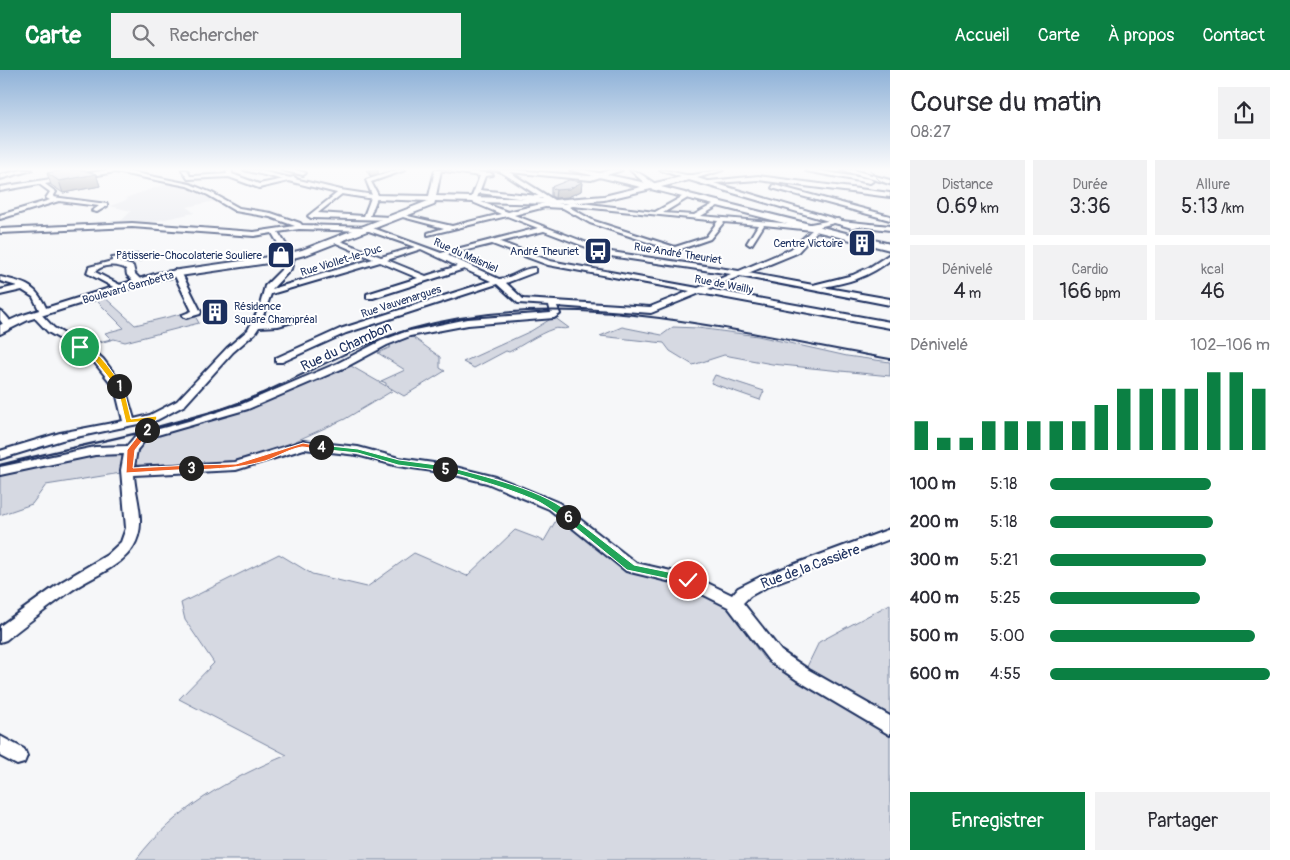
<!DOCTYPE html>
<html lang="fr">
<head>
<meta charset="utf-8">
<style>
  :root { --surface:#fff; --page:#f2f2f3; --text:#2b2b33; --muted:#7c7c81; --accent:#0b8043 }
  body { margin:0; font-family:Pangolin,sans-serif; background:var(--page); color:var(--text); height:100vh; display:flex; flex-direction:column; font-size:19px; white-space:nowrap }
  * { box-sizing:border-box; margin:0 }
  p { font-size:16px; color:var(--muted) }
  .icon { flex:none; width:28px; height:28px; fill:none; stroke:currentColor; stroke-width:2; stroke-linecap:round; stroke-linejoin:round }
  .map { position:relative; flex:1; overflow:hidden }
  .panel { display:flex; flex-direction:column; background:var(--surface); width:400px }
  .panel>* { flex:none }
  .pin { position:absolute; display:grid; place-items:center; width:42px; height:42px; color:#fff; margin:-21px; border:2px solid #fff; border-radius:50%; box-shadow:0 1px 5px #0007 }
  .km { position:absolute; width:25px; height:25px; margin:-12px; border-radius:50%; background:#222; color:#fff; font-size:14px; line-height:25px; text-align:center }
  .round { display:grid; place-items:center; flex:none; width:52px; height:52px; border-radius:0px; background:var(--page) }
  .head { display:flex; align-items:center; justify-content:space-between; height:85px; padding:0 20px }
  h1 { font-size:28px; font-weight:600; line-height:38px }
  .metrics { display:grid; grid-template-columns:repeat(3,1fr); gap:8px; height:85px; padding:5px 20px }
  .metrics div { display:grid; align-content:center; border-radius:0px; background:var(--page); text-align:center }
  .metrics b { font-size:21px; font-weight:600 }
  .metrics small { font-size:14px; font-weight:400 }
  .metrics p { font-size:14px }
  .chart { height:140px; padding:10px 20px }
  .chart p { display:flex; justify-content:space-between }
  .chart svg { width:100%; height:90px; margin-top:5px; stroke:var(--accent); stroke-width:6 }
  .action { display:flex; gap:10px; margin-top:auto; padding:10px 20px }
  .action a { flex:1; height:58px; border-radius:0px; background:var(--accent); color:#fff; font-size:20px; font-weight:600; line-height:58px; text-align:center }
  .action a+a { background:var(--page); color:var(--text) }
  ul { padding:0 20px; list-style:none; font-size:16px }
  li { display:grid; grid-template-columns:80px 60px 1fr; align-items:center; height:38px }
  li i { height:12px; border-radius:6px; background:var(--accent) }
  header { display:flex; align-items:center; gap:30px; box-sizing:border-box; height:70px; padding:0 25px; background:var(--accent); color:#fff }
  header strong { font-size:24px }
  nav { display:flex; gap:28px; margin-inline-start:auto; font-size:18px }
  .search { width:350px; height:45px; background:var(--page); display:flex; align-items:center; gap:12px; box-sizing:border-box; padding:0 18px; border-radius:0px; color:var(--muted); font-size:19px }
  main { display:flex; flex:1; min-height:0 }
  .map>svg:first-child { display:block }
  .built { fill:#e6e8ee }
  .green { fill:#d6d9e2; stroke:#7884a0 }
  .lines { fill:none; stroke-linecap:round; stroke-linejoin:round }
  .minor-casing { stroke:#1b2f5e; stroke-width:4 }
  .major-casing { stroke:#1b2f5e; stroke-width:4 }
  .minor { fill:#fff; fill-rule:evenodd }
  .major { fill:#fff; fill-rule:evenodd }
  .rail-far2 { stroke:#1b2f5e; stroke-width:1 }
  .rail-far1 { stroke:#1b2f5e; stroke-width:2 }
  .rail { stroke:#1b2f5e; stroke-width:2.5 }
  .wall { fill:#a5a9b5; stroke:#1b2f5e }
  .shaded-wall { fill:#868994; stroke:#1b2f5e }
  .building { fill:#c0c4d3; stroke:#1b2f5e }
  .split-1 { fill:#f5b400; stroke:#fff }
  .split-2 { fill:#f5b400; stroke:#fff }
  .split-3 { fill:#f0652b; stroke:#fff }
  .split-4 { fill:#f0652b; stroke:#fff }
  .split-5 { fill:#22a559; stroke:#fff }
  .split-6 { fill:#22a559; stroke:#fff }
  .split-7 { fill:#22a559; stroke:#fff }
  .labels { text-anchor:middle; stroke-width:4; stroke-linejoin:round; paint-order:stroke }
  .far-poi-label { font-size:11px; fill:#1b2f5e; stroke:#fff; text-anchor:end }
  .far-street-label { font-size:11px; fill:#1b2f5e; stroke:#fff }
  .street-label { font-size:14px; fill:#1b2f5e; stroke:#fff }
</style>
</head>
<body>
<header>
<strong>Carte</strong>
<div class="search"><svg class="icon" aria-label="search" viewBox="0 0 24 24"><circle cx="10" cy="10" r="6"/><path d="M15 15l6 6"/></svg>Rechercher</div>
<nav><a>Accueil</a><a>Carte</a><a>À propos</a><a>Contact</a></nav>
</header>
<main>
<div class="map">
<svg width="890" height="790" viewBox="0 0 890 790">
  <rect width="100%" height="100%" fill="#f6f7f9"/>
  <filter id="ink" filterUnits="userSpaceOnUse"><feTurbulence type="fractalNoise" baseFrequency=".02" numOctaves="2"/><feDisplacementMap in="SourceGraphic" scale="10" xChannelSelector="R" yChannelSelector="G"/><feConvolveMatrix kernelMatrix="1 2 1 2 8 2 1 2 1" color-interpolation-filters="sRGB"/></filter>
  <g filter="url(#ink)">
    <polygon class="built" points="166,114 184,117 204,124 215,131 187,137 194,143 141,154 117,155 131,141 110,136 129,129 125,128"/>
    <g class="green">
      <polygon points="102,225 135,255 185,243 187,248 195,246 199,253 125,272 114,269 85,277 83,276 111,269 105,263 124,258 94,228"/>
      <path d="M554,247L569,258C563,260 558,257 553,259C538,264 523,275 509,282L506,281L474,298L463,292L531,261Z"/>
      <polygon points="622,257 662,265 673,257 698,258 758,266 847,286 890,292 890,306 772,294 724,285 693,295 670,281 664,273 600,266"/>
      <polygon points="410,265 440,287 440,298 445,301 404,326 387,316 392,321 345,349 251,391 200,396 138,396 134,393 144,367 294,319 351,296 386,316 386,313 381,311 405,300 378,283 391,277 386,274"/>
      <polygon points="715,305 764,321 760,330 711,313"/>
      <polygon points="94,383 122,383 121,403 46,415 32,434 0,445 0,404"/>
      <path d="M559,445L632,503L686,511L726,535L764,589L868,653L890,664V790H136C174,739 229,709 287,685L179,629L214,593L185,550L181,533L279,484L312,504L367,517L414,483L467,506L515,460L544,471Z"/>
      <polygon points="890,534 890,656 803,605 819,572"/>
    </g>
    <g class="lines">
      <g class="minor-casing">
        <g id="minor">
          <polygon points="22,100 32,100 0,109 0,105"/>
          <path d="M108,100H121L190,114L212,123L239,138L271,143L300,153L302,155L370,157L441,183L538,158L507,146L428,165V163L444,158L399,146V144L452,156L501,144L470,131L480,106L438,100L490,103L493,105L485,106L480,120L548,127L534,130L479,123L476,130L508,142L545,133L564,134L573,132L655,142L689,123L691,126L663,143L694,145L719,131L721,134L701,146L805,155L838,149L841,151L890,156V160L834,153L818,157L817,161L797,183L748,203L813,215L853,205L870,197L890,184V190C870,207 847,213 822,217L890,229V235L740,206L708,219L890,252V258L700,223L651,243L557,236L560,244L554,248L468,255L410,266L387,275L346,297L248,339L147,368L137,380L134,397L235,392L303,371L358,377L399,388L447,395L496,407L559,433L636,493L693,506L732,525L738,518L760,507L890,459V469L770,515L750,526L743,533L781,581L809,600L890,646V665L797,610L769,591L728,537L684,515L626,501L549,439L487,413L447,403L398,396L357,385L304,379L236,400L134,405C135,424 144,447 138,466C130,495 93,505 71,521C49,537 27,553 6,570L0,572V556L63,511L107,485L121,472L126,458L121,400L124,384L95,385L0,405V397L95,377L127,376L143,357H151L153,359L240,335L338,293L381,271L405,262L468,249L551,243L549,235L518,233L497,214L346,263L282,292H276V288L340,259L491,211L464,199L373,228H367V224L418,208L380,192L271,224L261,251C272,251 287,246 296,247V251L278,256L259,257L255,263L233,282L185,335L157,350L62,370L0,389V381L60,363L123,351L115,318L95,293L88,285L48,262L33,246V242H39L54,258L94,281L103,289L125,318L134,349L150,345L177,331L227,278L248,260L259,239L265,216L283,198L286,187L272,163L254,166L132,157L0,163V159L132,153L254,162L295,156L270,147L235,141L208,125L187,116L115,102L45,114L56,122L53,127L107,134V136L97,142L92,141L99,136L59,131L0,149V145L50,130L46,128L50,122L39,114L0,121V117ZM573,136L718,151L706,167L675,177L594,151L569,137ZM545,137L563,138L590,153L675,181L710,169L724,152L758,155L747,173L750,175L752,174L764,155L812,160L791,179L739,201L611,182L514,145ZM299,159L369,161L415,177L381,187L338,170H334V172L373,189L272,219L291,199L294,187L278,162ZM544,161L610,186L731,204L698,218L550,191L500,172ZM492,174L548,195L690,221L650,237L523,229L506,213L535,202V198C523,197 512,209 499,209L447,185ZM421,179L457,196L426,206L387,190Z"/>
          <polygon points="182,100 187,100 190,106 193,106 227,104 226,100 232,100 232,104 259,114 294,107 297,109 259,118 229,107 188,109"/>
          <polygon points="281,100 296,100 306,103 303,105"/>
          <polygon points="397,100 405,100 371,112 378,125 370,146 390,147 392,148 392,150 311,148 308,146 341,120 343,123 318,143 364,146 372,125 366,110"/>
          <polygon points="489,100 515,100 590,106 610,100 622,100 591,110"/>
          <path d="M630,100C638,100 651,112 659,116L656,118L647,115Z"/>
          <polygon points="814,100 870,109 873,111 870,113 806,101"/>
          <polygon points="758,106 890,123 890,127 758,110 703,114 700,112"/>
          <polygon points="774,115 890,146 890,150 772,118"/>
          <path d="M139,185H142V189L119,192L133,196L135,204L143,212L142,214H136L127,205L126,199C117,194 102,194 95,202L122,216V220H119L87,203L89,197L112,191V188Z"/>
          <polygon points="174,200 181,202 201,242 200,244 186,248 182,245 192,241 173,202"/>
          <path d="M0,207C27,213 37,216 48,242L47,244H41L33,227L22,220L0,225V220L17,216L0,211Z"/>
          <path d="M0,241C5,243 13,253 11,257H5L0,250Z"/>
          <polygon points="0,666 24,679 27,686 24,693 17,695 0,686"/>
        </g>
      </g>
      <g class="major-casing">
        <g id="major">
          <path d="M244,100H257L341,120L374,125L429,126L435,100H441L436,126L543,129L498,100H506L554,130L604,126L641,117L570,100H584L651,114L681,107L660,100C670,100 678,104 687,105C696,106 712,100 723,100L697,108L859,156L852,158L689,110L661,117L890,174V180L651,119L604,130L557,134L435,131L434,135L308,184L282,191L159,209L28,250L0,264V255L20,246L158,203L282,185L302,180L428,131L374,129L341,124Z"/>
          <polygon points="841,100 853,100 890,110 890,114"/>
        </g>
      </g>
      <use href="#minor" class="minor"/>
      <use href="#major" class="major"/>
      <polyline class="rail-far2" points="870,100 879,110 890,116"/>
      <path class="rail-far1" d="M258,325C309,303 357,274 411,259C567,214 734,262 890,289"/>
      <path class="rail" d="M0,395C87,372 179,360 261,324"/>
    </g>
    <g class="wall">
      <polygon points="366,100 378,100 378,104 370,106"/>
      <polygon points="47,103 96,104 100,116 63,123 51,115"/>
      <polygon points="582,112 581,121 568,127 555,128 551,126 551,117"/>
    </g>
    <g class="shaded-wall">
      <polygon points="369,100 378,100 378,104 370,106"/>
      <polygon points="96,104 100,116 63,123 59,111"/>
      <polygon points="582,112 581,121 568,127 555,128 556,120"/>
    </g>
    <g class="building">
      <polygon points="65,100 83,100 96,104 59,111 47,103"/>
      <polygon points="569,110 582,112 569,119 556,120 551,117"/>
    </g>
  </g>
  <linearGradient id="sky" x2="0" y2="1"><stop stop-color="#8fb2d8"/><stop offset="0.47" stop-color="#fbfbfc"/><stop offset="1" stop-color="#fbfbfc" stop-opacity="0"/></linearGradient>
  <rect width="890" height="211" fill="url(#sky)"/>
  <path class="split-1" d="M78,276C97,275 111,302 122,315V318H117L93,288L78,279Z"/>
  <polygon class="split-2" points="117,315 123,316 131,349 156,346 157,348 150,361 143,360 148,351 126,353"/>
  <polygon class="split-3" points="147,357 151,360 135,380 133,398 191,395 195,398 194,399 126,403 127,380 144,358"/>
  <path class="split-4" d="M303,373L325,377C318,382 310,377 302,377C289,379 277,387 265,391C239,398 218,399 191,400L187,398L191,395L236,394Z"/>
  <polygon class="split-5" points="321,375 358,379 399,390 445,396 450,399 445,401 398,395 358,383 318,379 317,377"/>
  <path class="split-6" d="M445,396C479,405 551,421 573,447L568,450C558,446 547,435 535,430C505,417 474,409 443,400V397Z"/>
  <polygon class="split-7" points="568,444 634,495 688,506 693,510 688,513 627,500 565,449 565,445"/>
  <defs>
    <g id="building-square" transform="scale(1.4375)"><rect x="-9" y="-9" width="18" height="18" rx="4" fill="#1b2f5e" stroke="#fff"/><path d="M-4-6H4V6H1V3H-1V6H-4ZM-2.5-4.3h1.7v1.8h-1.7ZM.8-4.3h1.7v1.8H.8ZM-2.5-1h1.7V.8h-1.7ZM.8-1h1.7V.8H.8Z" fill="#fff"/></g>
    <g id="bus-square" transform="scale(1.4375)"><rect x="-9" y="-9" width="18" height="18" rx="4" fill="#1b2f5e" stroke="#fff"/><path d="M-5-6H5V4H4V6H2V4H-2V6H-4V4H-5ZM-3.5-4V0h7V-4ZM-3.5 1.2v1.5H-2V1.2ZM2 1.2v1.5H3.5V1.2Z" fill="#fff"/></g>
    <g id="shop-square" transform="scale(1.4375)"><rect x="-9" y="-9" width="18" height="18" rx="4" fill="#1b2f5e" stroke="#fff"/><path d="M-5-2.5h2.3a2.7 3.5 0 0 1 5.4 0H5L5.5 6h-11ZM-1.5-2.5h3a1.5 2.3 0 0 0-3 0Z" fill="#fff"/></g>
  </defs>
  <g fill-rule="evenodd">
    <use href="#building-square" x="862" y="173"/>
    <use href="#bus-square" x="598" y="181"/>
    <use href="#shop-square" x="281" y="185"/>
    <use href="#building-square" x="215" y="242"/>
  </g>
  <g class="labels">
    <g class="far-poi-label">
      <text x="843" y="177">Centre Victoire</text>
      <text x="579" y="185">André Theuriet</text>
      <text x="262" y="189">Pâtisserie-Chocolaterie Souliere</text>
      <text x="234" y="240" text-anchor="start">Résidence<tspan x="234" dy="13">Square Champréal</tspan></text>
    </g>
    <g class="far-street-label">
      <text transform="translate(678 183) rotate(9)" y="4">Rue André Theuriet</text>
      <text transform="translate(466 185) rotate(24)" y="4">Rue du Maisniel</text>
      <text transform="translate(341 190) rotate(-17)" y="4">Rue Viollet-le-Duc</text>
      <text transform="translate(724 214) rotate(11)" y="4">Rue de Wailly</text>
      <text transform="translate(128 217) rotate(-16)" y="4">Boulevard Gambetta</text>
      <text transform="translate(401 231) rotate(-18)" y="4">Rue Vauvenargues</text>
    </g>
    <g class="street-label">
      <text transform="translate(346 276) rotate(-25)" y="5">Rue du Chambon</text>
      <text transform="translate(810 496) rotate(-20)" y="5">Rue de la Cassière</text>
    </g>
  </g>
</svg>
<div class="pin" style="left:80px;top:277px;background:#1e9e55"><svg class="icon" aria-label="arrive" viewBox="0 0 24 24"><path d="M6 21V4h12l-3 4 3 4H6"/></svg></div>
<div class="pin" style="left:688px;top:510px;background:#d93025"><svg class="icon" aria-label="check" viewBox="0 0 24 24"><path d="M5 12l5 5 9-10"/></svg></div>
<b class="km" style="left:119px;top:316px">1</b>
<b class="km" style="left:147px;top:360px">2</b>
<b class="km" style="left:191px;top:398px">3</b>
<b class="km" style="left:321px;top:377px">4</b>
<b class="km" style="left:445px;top:399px">5</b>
<b class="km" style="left:568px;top:447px">6</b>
</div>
<section class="panel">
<div class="head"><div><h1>Course du matin</h1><p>08:27</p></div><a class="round"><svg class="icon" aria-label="share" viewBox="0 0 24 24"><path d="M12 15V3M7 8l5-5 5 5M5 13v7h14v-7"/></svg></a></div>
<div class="metrics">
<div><p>Distance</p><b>0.69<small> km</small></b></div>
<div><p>Durée</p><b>3:36</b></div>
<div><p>Allure</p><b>5:13<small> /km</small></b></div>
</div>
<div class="metrics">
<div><p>Dénivelé</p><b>4<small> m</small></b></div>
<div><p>Cardio</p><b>166<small> bpm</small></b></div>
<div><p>kcal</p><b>46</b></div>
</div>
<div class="chart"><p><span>Dénivelé</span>102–106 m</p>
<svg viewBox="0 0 160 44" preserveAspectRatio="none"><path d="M5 44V30M15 44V38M25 44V38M35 44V30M45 44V30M55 44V30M65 44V30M75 44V30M85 44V22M95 44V14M105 44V14M115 44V14M125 44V14M135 44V6M145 44V6M155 44V14"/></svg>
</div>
<ul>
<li><b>100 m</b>5:18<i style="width:73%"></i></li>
<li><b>200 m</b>5:18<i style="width:74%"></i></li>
<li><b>300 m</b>5:21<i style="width:71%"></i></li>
<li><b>400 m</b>5:25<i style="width:68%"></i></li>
<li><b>500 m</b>5:00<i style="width:93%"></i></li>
<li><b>600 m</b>4:55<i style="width:100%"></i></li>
</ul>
<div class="action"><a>Enregistrer</a><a>Partager</a></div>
</section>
</main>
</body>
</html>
